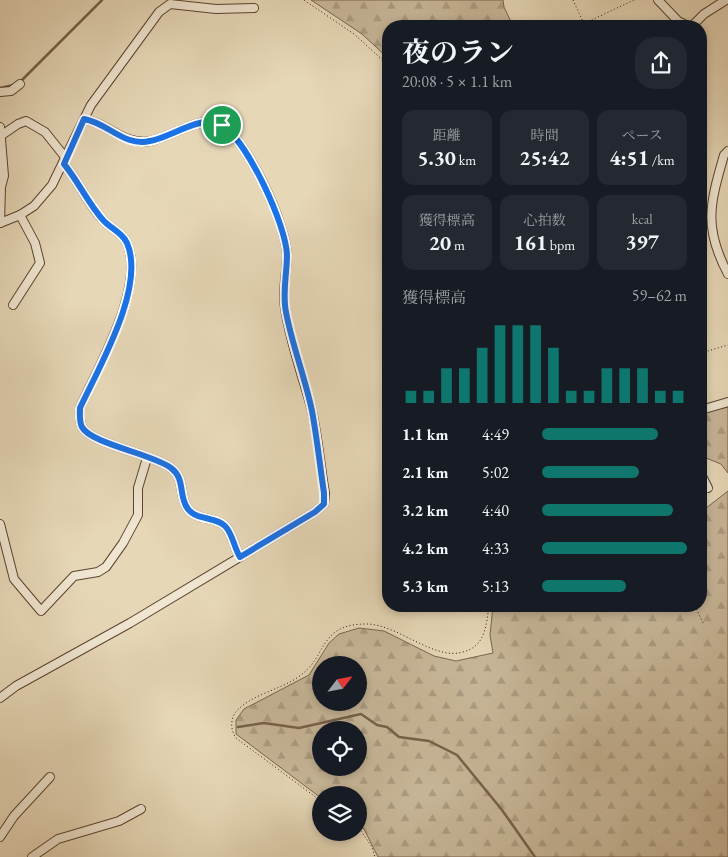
<!DOCTYPE html>
<html lang="ja">
<head>
<meta charset="utf-8">
<style>
  :root { --surface:#171b24; --page:#242831; --text:#f1f3f6; --muted:#9ea1a6; --accent:#0f766e }
  body { margin:0; font-family:"EB Garamond","Noto Serif JP",serif; background:var(--page); color:var(--text); height:100vh; display:flex; flex-direction:column; font-size:19px; white-space:nowrap }
  * { box-sizing:border-box; margin:0 }
  p { font-size:16px; color:var(--muted) }
  .icon { flex:none; width:28px; height:28px; fill:none; stroke:currentColor; stroke-width:2; stroke-linecap:round; stroke-linejoin:round }
  .map { position:relative; flex:1; overflow:hidden }
  .side { position:absolute; left:382px; top:20px; width:325px; height:592px; display:flex; flex-direction:column; background:var(--surface); border-radius:20px; box-shadow:0 2px 8px #0003 }
  .side>* { flex:none }
  .needle { width:32px; rotate:58deg }
  .tools { position:absolute; left:312px; top:656px; display:grid; gap:10px }
  .tools a { display:grid; place-items:center; width:55px; height:55px; border-radius:50%; background:var(--surface); box-shadow:0 2px 8px #0003; font-size:25px }
  .pin { position:absolute; display:grid; place-items:center; width:42px; height:42px; color:#fff; margin:-21px; border:2px solid #fff; border-radius:50%; box-shadow:0 1px 5px #0007 }
  .round { display:grid; place-items:center; flex:none; width:52px; height:52px; border-radius:20px; background:var(--page) }
  .summary { display:flex; align-items:center; justify-content:space-between; height:85px; padding:0 20px }
  h1 { font-size:28px; font-weight:700; line-height:38px }
  .metrics { display:grid; grid-template-columns:repeat(3,1fr); gap:8px; height:85px; padding:5px 20px }
  .metrics div { display:grid; align-content:center; border-radius:12px; background:var(--page); text-align:center }
  .metrics b { font-size:21px; font-weight:700 }
  .metrics small { font-size:14px; font-weight:400 }
  .metrics p { font-size:14px }
  .chart { height:140px; padding:10px 20px }
  .chart p { display:flex; justify-content:space-between }
  .chart svg { width:100%; height:90px; margin-top:5px; stroke:var(--accent); stroke-width:6 }
  ul { padding:0 20px; list-style:none; font-size:16px }
  li { display:grid; grid-template-columns:80px 60px 1fr; align-items:center; height:38px }
  li i { height:12px; border-radius:6px; background:var(--accent) }
  .map>svg:first-child { display:block }
  .forest { fill:url(#forest-firs); stroke:#7a644c; fill-rule:evenodd }
  .lines { fill:none; stroke-linecap:round; stroke-linejoin:round }
  .stream { stroke:#776049; stroke-width:2.5 }
  .street-casing { stroke:#5c432e; stroke-width:10 }
  .path { stroke:#2e1201; stroke-width:1; stroke-dasharray:1 2.5; stroke-linecap:butt }
  .street { stroke:#efe5d0; stroke-width:8 }
  .route-casing { stroke:#fff; stroke-width:10 }
  .route { stroke:#1a73e8; stroke-width:6 }
</style>
</head>
<body>
<div class="map">
<svg width="728" height="857" viewBox="0 0 728 857">
  <defs>
    <pattern id="forest-firs" width="22" height="20" patternUnits="userSpaceOnUse" patternTransform="scale(1.25)"><rect width="22" height="20" fill="#c7b698"/><path d="M5 1l3.5 6h-7zM16 11l3.5 6h-7z" fill="#ab9b81"/></pattern>
  </defs>
  <rect width="100%" height="100%" fill="#e6d7b7"/>
  <filter id="stains"><feTurbulence type="fractalNoise" baseFrequency=".004" numOctaves="4"/><feColorMatrix values="0 0 0 0 .2 0 0 0 0 .09 0 0 0 0 .02 0 0 0 .5 -.17"/></filter>
  <radialGradient id="worn" r=".72"><stop offset=".6" stop-color="#630" stop-opacity="0"/><stop offset="1" stop-color="#630" stop-opacity=".3"/></radialGradient>
  <g class="forest">
    <polygon points="311,0 503,0 504,7 513,26 389,26 389,59 362,34"/>
    <polygon points="728,407 728,473 721,464 701,456 701,413"/>
    <path d="M728,491V857H378L364,829L359,825V795H321V798L236,734V720L244,709L309,675L329,643L339,634L359,628L384,631L434,656L456,661L493,653L490,635L493,606H701V512ZM321,665H359V702H321ZM321,730H359V768H321Z"/>
  </g>
  <g class="lines">
    <g class="stream">
      <polyline points="20,82 102,0"/>
      <polyline points="0,88 13,85"/>
      <polyline points="238,727 264,723 299,728 361,714 377,725 387,727 399,737 429,741 457,755 502,810 535,857"/>
    </g>
    <g class="street-casing">
      <g id="street">
        <polyline points="658,0 678,21 688,26"/>
        <polyline points="692,26 704,14 726,0"/>
        <polyline points="0,92 11,91 20,84"/>
        <polyline points="84,119 91,105 151,23 159,12 170,4 216,9 254,8"/>
        <polyline points="0,127 4,176 1,187 0,223"/>
        <polyline points="2,135 18,124 26,121 45,132 65,157"/>
        <path d="M728,151L724,155C710,204 703,227 728,274"/>
        <path d="M64,164C79,182 88,204 103,220C111,229 122,232 127,243C146,287 98,367 80,408C80,414 79,421 82,427C91,444 153,454 171,468C186,479 178,497 188,509C197,521 215,516 225,526C233,534 234,548 240,557"/>
        <path d="M0,223L20,215L34,206L52,185L84,119C108,123 124,146 150,141C170,138 203,113 222,125C248,142 286,224 287,255C287,273 282,290 285,308C290,342 302,374 311,407C318,435 320,465 325,493L324,504L315,512L130,623L16,686L0,698"/>
        <polyline points="13,305 40,263 35,243 20,215"/>
        <polyline points="701,410 728,402"/>
        <polyline points="701,474 708,488"/>
        <polyline points="0,524 14,579 41,611 74,576 98,572 106,567 123,543 138,515 138,488 147,458"/>
        <polyline points="0,837 14,816 50,777"/>
        <polyline points="32,857 58,839 119,821 141,809"/>
      </g>
    </g>
    <g class="path">
      <polyline points="304,0 354,34 389,66"/>
      <polyline points="573,0 585,26"/>
      <polyline points="579,26 634,0"/>
      <polyline points="701,353 728,345"/>
      <polyline points="695,606 703,623"/>
      <path d="M321,801L236,738C231,731 230,721 235,713C250,694 282,690 301,675C327,656 319,624 366,624C398,624 434,661 463,652C486,646 486,625 489,606"/>
      <polyline points="359,828 372,847 375,857"/>
    </g>
    <use href="#street" class="street"/>
  </g>
  <g class="lines">
    <g class="route-casing">
      <path id="route" d="M84,119C108,123 124,147 150,141C170,138 203,113 222,125C248,142 286,225 287,255C287,274 282,293 286,312C292,345 305,377 312,411C317,438 320,466 324,493V504L315,512L240,557C234,548 233,534 225,526C215,516 197,521 188,509C178,497 186,479 171,468C153,454 91,444 82,427C79,421 80,414 80,408C99,367 146,287 127,243C122,232 111,229 103,220C88,203 78,181 64,164Z"/>
    </g>
    <use href="#route" class="route"/>
  </g>
  <rect width="100%" height="100%" filter="url(#stains)"/>
  <rect width="100%" height="100%" fill="url(#worn)"/>
</svg>
<div class="tools">
<a><svg class="needle" viewBox="-14 -14 28 28"><path d="M0-13l5 13h-10z" fill="#e53935"/><path d="M0 13l5-13h-10z" fill="#9ea1a6"/></svg></a>
<a><svg class="icon" aria-label="locate" viewBox="0 0 24 24"><circle cx="12" cy="12" r="6"/><path d="M12 2v4M12 18v4M2 12h4M18 12h4"/></svg></a>
<a><svg class="icon" aria-label="layers" viewBox="0 0 24 24"><path d="M12 4l9 5-9 5-9-5zM3 14l9 5 9-5"/></svg></a>
</div>
<div class="pin" style="left:222px;top:125px;background:#1e9e55"><svg class="icon" aria-label="arrive" viewBox="0 0 24 24"><path d="M6 21V4h12l-3 4 3 4H6"/></svg></div>
<section class="side">
<div class="summary"><div><h1>夜のラン</h1><p>20:08 · 5 × 1.1 km</p></div><a class="round"><svg class="icon" aria-label="share" viewBox="0 0 24 24"><path d="M12 15V3M7 8l5-5 5 5M5 13v7h14v-7"/></svg></a></div>
<div class="metrics">
<div><p>距離</p><b>5.30<small> km</small></b></div>
<div><p>時間</p><b>25:42</b></div>
<div><p>ペース</p><b>4:51<small> /km</small></b></div>
</div>
<div class="metrics">
<div><p>獲得標高</p><b>20<small> m</small></b></div>
<div><p>心拍数</p><b>161<small> bpm</small></b></div>
<div><p>kcal</p><b>397</b></div>
</div>
<div class="chart"><p><span>獲得標高</span>59–62 m</p>
<svg viewBox="0 0 160 44" preserveAspectRatio="none"><path d="M5 44V38M15 44V38M25 44V27M35 44V27M45 44V17M55 44V6M65 44V6M75 44V6M85 44V17M95 44V38M105 44V38M115 44V27M125 44V27M135 44V27M145 44V38M155 44V38"/></svg>
</div>
<ul>
<li><b>1.1 km</b>4:49<i style="width:80%"></i></li>
<li><b>2.1 km</b>5:02<i style="width:67%"></i></li>
<li><b>3.2 km</b>4:40<i style="width:90%"></i></li>
<li><b>4.2 km</b>4:33<i style="width:100%"></i></li>
<li><b>5.3 km</b>5:13<i style="width:58%"></i></li>
</ul>
</section>
</div>
</body>
</html>
